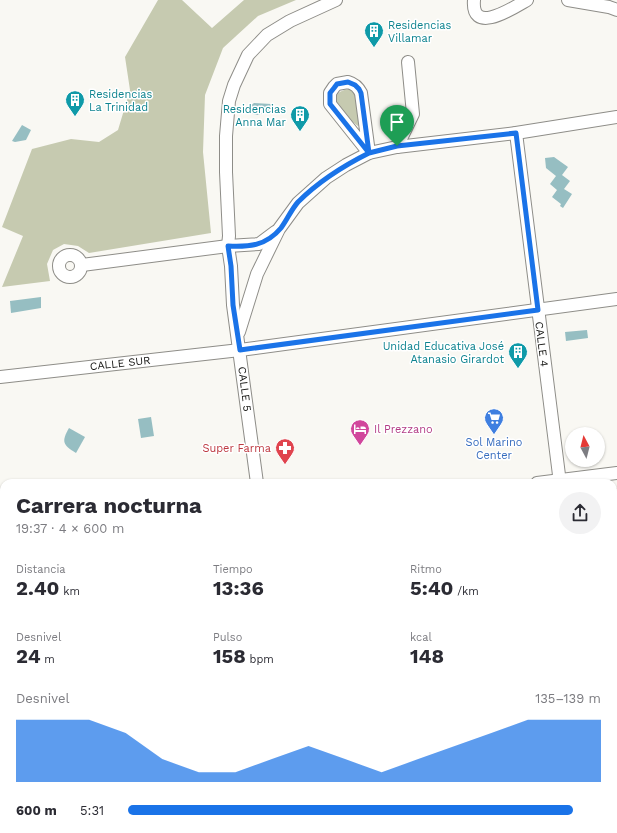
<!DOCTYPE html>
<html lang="es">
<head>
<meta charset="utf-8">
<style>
  :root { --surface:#fff; --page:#f2f2f3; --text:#2b2b33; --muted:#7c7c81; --accent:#1a73e8 }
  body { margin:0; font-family:"Work Sans",sans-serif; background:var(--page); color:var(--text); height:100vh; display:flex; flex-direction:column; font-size:15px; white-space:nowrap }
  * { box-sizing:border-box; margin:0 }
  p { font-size:13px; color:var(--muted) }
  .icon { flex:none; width:22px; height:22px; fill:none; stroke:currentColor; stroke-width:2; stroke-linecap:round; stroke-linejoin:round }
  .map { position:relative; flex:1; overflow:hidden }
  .panel { position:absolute; left:0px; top:479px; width:617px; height:354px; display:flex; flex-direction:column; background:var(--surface); border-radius:12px 12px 0 0; box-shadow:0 1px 3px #0004 }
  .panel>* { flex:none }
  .needle { width:26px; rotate:353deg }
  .fabs { position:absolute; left:565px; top:427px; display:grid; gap:8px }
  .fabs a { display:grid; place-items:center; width:40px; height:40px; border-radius:50%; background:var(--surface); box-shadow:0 1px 3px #0004; font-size:20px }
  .pin { position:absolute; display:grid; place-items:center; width:34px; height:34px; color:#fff; margin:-41px -17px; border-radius:50% 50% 50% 0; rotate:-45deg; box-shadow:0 0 4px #0007 }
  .pin .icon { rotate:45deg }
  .round { display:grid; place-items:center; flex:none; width:42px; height:42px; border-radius:21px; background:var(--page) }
  .summary { display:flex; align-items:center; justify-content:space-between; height:68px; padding:0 16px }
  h1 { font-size:22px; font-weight:700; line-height:30px }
  .metrics { display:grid; grid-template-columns:repeat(3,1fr); gap:6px; height:68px; padding:4px 16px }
  .metrics div { display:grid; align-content:center }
  .metrics b { font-size:20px; font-weight:700 }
  .metrics small { font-size:11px; font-weight:400 }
  .metrics p { font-size:11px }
  .chart { height:112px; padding:8px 16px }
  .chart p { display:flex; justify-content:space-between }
  .chart svg { width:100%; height:72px; margin-top:4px; fill:var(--accent); opacity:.7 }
  ul { padding:0 16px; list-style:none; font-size:13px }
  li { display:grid; grid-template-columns:64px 48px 1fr; align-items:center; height:30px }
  li i { height:10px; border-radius:5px; background:var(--accent) }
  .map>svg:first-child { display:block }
  .green { fill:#c6cab0 }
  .water { fill:#96bec2 }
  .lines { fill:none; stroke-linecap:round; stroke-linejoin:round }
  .minor-casing { stroke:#8e8d88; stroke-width:14 }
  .minor { stroke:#fff; stroke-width:12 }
  .route-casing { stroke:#fff; stroke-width:8 }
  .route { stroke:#1a73e8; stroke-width:5 }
  .labels { text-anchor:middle; stroke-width:3; stroke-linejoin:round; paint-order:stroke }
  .culture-label { font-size:11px; fill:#0d838f; stroke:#fff; text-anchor:start }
  .street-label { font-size:11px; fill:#151513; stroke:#fff }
  .hotel-label { font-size:11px; fill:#b23c85; stroke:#fff; text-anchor:start }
  .shop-label { font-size:11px; fill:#366cbe; stroke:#fff }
  .health-label { font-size:11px; fill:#be3a42; stroke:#fff; text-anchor:end }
</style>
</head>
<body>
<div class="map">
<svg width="617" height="833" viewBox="0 0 617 833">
  <rect width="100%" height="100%" fill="#f9f8f3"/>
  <g class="green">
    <polygon points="158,0 182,0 212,28 244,0 296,0 258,16 223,48 205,95 203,152 211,233 89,253 78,246 64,244 53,250 47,264 50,281 2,287 23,236 2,227 32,149 71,139 99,142 118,130 130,90 125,57"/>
    <path d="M349,89L354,91L362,124L358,126C350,119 330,109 336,97C339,91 343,90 349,89Z"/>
    <polygon points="617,488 617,617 614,617 615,622 613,623 613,489"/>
  </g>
  <g class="water">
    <polygon points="254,103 271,104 274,108 272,111 257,115 253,114 250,111 250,106"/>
    <polygon points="22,125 31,130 26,140 15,142 12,141"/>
    <polygon points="554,157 568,167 562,175 570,181 564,189 572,194 563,208 560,206 561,204 552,197 557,190 550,184 556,176 546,168 545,158"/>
    <polygon points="41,297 41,308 11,313 10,301"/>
    <polygon points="587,330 588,338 566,341 565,332"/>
    <polygon points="151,417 154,436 141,438 138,419"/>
    <path d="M69,428L85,437L76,453C63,445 61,442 69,428Z"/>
  </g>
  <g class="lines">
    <g class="minor-casing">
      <g id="minor">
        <path d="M474,0C471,36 513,8 527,0"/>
        <polyline points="568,0 609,7 617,10"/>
        <path d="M348,82C355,84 358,87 361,93L369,153L330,104V93L334,87L337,84Z"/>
        <polyline points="516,133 560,483"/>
        <polyline points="397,147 413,114 408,62"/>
        <circle cx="70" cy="266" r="11"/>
        <polyline points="82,265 228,246 259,244 275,232"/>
        <polyline points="239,332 257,274 279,229 298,203 326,178 346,165 369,153 397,147 516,133 617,117"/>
        <polyline points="0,377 240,350 617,299"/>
        <polyline points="257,483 233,305 231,266 228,246 229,236 226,172 226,136 229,101 234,85 248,55 267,35 290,21 336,0"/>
        <polyline points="537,483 617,473"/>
        <polyline points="0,555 4,555"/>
        <polyline points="613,649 617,648"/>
        <polyline points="0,727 4,726"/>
        <polyline points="613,814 617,814"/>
        <polyline points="302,829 303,833"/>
        <polyline points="480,833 512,829"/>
      </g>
    </g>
    <use href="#minor" class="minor"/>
  </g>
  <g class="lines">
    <g class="route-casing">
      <path id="route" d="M397,146L369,153L330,104V93L334,88L337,84L348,82L355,85L359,89L361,93L369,153C343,166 319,181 298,202C291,210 287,220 281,228C266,246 249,247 228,246L231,266L233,305L240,350L538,310L516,133L397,146"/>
    </g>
    <use href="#route" class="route"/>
  </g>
  <defs>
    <g id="building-pin" transform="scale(1)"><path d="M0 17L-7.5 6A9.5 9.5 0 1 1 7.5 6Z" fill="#0f9aa8" stroke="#fff"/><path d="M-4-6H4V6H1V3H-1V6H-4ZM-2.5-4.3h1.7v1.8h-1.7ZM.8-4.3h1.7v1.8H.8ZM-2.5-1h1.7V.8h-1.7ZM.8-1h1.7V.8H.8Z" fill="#fff"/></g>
    <g id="supermarket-pin" transform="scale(1)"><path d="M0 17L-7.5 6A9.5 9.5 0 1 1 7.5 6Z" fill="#3f7fe0" stroke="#fff"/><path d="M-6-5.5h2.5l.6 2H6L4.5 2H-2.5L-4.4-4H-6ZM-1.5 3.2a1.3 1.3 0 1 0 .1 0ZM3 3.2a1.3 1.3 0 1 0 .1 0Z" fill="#fff"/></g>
    <g id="hotel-pin" transform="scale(1)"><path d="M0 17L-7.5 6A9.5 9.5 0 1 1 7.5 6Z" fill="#d1479c" stroke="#fff"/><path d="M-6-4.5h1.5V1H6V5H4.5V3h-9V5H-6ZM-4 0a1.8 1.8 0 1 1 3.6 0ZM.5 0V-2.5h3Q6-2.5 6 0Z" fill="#fff"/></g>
    <g id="pharmacy-pin" transform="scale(1)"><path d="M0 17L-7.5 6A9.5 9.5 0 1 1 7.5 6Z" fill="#e0444e" stroke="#fff"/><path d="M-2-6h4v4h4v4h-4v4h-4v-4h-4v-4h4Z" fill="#fff"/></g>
  </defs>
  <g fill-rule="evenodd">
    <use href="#building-pin" x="374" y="31"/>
    <use href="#building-pin" x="75" y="100"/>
    <use href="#building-pin" x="300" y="115"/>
    <use href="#building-pin" x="518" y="352"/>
    <use href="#supermarket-pin" x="494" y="418"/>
    <use href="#hotel-pin" x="360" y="429"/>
    <use href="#pharmacy-pin" x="285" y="448"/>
  </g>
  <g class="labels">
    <g class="culture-label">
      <text x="388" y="29">Residencias<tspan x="388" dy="13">Villamar</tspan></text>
      <text x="89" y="98">Residencias<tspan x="89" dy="13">La Trinidad</tspan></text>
      <text x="286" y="113" text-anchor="end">Residencias<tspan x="286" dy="13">Anna Mar</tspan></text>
      <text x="504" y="350" text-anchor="end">Unidad Educativa José<tspan x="504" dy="13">Atanasio Girardot</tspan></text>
    </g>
    <g class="street-label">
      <text transform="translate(542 344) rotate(83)" y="4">CALLE 4</text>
      <text transform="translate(120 363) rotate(-6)" y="4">CALLE SUR</text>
      <text transform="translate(245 389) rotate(83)" y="4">CALLE 5</text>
    </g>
    <g class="hotel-label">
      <text x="374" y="433">Il Prezzano</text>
    </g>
    <g class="shop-label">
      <text x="494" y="446">Sol Marino<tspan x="494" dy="13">Center</tspan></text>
    </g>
    <g class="health-label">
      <text x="271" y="452">Super Farma</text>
    </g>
  </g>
</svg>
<div class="fabs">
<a><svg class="needle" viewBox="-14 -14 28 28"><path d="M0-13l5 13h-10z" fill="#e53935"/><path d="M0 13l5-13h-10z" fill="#7c7c81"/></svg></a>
</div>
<div class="pin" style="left:397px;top:146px;background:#1e9e55"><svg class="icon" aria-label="arrive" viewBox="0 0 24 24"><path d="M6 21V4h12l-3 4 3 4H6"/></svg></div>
<section class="panel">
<div class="summary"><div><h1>Carrera nocturna</h1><p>19:37 · 4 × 600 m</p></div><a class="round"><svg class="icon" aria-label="share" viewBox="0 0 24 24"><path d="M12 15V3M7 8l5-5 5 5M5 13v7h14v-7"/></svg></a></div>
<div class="metrics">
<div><p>Distancia</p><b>2.40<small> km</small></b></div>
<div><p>Tiempo</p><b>13:36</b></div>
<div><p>Ritmo</p><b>5:40<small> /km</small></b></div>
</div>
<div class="metrics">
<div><p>Desnivel</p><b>24<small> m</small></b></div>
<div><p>Pulso</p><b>158<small> bpm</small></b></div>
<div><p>kcal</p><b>148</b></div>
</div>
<div class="chart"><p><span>Desnivel</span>135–139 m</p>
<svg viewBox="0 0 160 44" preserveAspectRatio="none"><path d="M0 44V6L10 6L20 6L30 14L40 30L50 38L60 38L70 30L80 22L90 30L100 38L110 30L120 22L130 14L140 6L150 6L160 6V44z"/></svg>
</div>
<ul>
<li><b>600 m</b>5:31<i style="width:94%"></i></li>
</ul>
</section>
</div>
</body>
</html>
